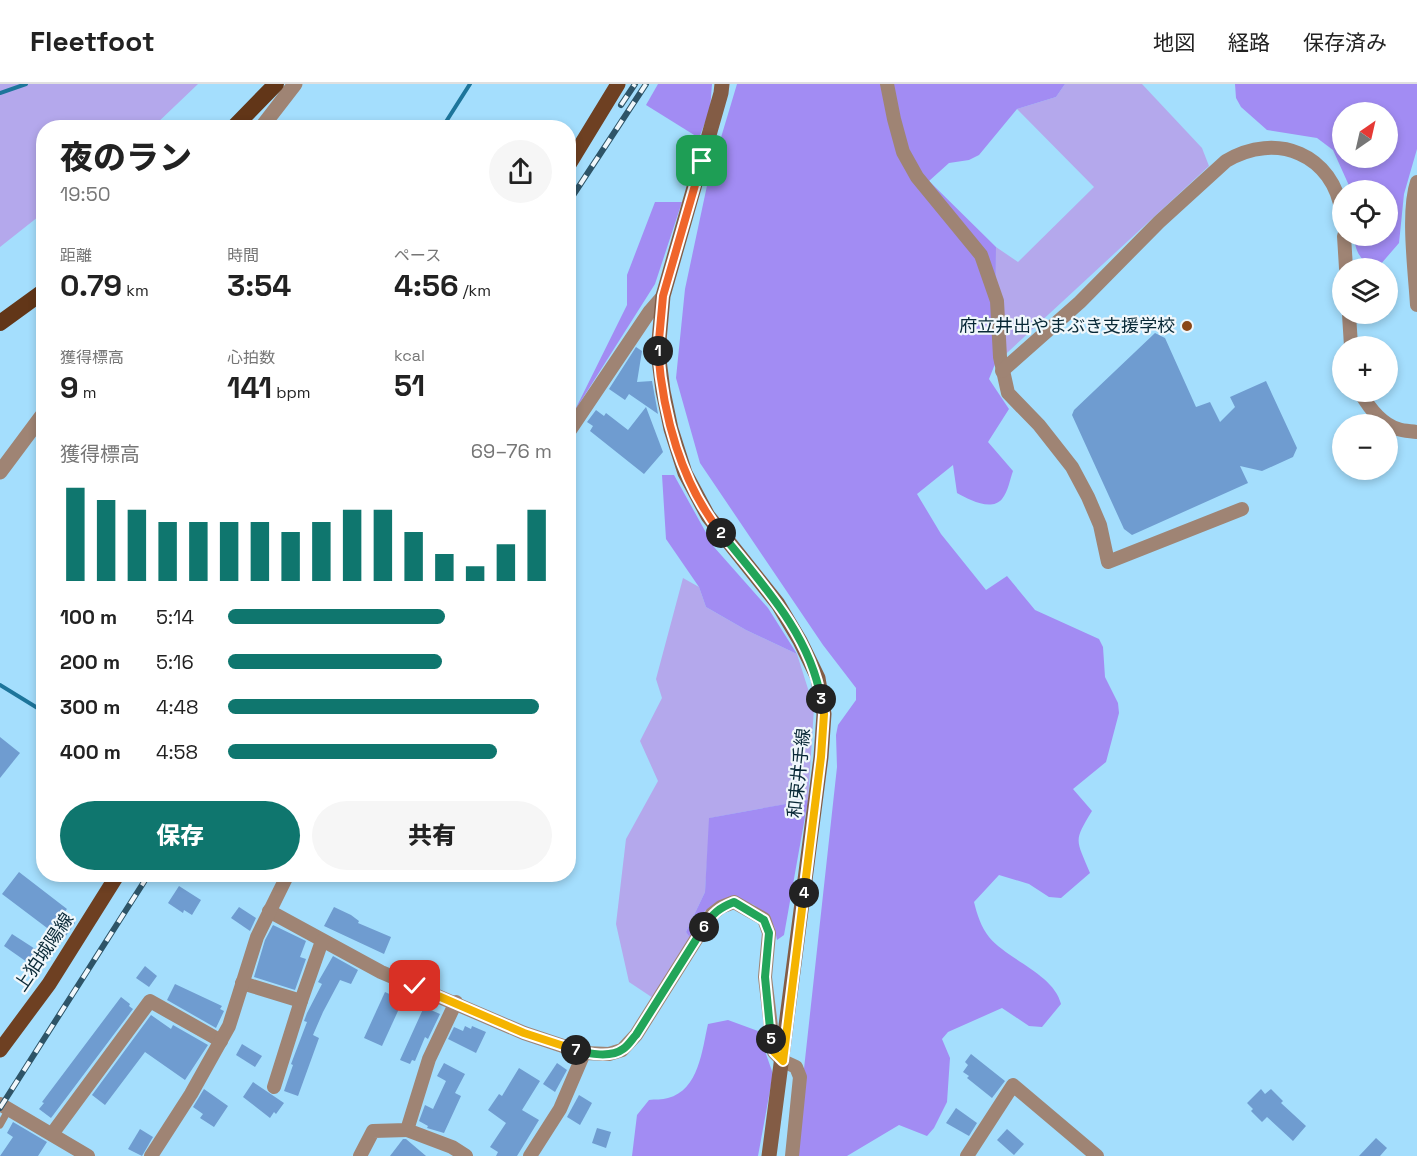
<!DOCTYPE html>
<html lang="ja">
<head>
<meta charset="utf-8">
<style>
  :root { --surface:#fff; --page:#f6f6f6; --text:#222; --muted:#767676; --line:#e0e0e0; --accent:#0f766e }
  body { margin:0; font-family:"Space Grotesk","Noto Sans JP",sans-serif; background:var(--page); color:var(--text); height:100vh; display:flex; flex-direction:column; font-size:22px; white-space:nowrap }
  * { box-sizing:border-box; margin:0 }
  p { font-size:20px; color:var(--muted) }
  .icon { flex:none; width:33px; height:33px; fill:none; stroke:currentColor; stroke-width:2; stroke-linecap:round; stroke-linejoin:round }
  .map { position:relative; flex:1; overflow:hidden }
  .sheet { position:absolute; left:36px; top:36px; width:540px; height:762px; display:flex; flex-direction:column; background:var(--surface); border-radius:24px; box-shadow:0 3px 9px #0003 }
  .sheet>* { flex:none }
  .needle { width:39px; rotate:34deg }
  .controls { position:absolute; left:1332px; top:18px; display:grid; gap:12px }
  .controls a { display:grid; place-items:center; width:66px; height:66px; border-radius:50%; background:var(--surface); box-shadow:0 3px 9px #0003; font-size:30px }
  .pin { position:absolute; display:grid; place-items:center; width:51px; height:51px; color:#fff; margin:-26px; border-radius:12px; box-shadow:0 3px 9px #0006 }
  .km { position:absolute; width:30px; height:30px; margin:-15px; border-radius:50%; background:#222; color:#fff; font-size:16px; line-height:30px; text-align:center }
  .round { display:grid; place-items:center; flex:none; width:63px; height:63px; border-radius:32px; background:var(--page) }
  .summary { display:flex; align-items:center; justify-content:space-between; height:102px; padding:0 24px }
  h1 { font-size:33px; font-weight:800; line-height:45px }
  .figures { display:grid; grid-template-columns:repeat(3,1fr); gap:9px; height:102px; padding:6px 24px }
  .figures div { display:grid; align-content:center }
  .figures b { font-size:30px; font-weight:800 }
  .figures small { font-size:16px; font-weight:400 }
  .figures p { font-size:16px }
  .chart { height:168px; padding:12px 24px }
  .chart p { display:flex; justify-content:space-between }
  .chart svg { width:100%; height:108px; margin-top:6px; stroke:var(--accent); stroke-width:6 }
  .action { display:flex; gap:12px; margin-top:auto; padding:12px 24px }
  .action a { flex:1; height:69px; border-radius:36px; background:var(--accent); color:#fff; font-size:24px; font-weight:800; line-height:69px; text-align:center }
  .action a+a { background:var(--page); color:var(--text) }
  ul { padding:0 24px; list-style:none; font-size:20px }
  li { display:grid; grid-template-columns:96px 72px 1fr; align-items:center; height:45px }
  li i { height:15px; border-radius:8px; background:var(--accent) }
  header { display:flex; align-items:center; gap:36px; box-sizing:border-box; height:84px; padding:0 30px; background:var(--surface); border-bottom:2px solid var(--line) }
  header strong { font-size:28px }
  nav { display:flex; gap:33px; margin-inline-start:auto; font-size:21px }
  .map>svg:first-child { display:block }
  .green { fill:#b4a8ec }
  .forest { fill:#a28cf3; fill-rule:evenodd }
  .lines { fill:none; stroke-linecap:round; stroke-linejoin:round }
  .stream { stroke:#1d759b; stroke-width:4 }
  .building { fill:#6f9cd0 }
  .service { stroke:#9f8474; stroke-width:7 }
  .minor { stroke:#9f8474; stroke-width:14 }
  .tertiary { stroke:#9f8474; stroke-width:15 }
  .secondary { stroke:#835c45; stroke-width:15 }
  .primary { stroke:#6e4022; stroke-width:15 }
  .trunk { stroke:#623618; stroke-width:16 }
  .rail-casing { stroke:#2e5467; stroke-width:6 }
  .rail { stroke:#f0f7fb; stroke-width:4; stroke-dasharray:11; stroke-linecap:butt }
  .split-1-casing { stroke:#fff; stroke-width:12 }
  .split-2-casing { stroke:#fff; stroke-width:12 }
  .split-3-casing { stroke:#fff; stroke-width:12 }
  .split-4-casing { stroke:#fff; stroke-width:12 }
  .split-5-casing { stroke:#fff; stroke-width:12 }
  .split-6-casing { stroke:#fff; stroke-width:12 }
  .split-7-casing { stroke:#fff; stroke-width:12 }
  .split-8-casing { stroke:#fff; stroke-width:12 }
  .split-1 { stroke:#f0652b; stroke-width:8 }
  .split-2 { stroke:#f0652b; stroke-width:8 }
  .split-3 { stroke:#22a559; stroke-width:8 }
  .split-4 { stroke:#f5b400; stroke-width:8 }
  .split-5 { stroke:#f5b400; stroke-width:8 }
  .split-6 { stroke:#22a559; stroke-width:8 }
  .split-7 { stroke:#22a559; stroke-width:8 }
  .split-8 { stroke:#f5b400; stroke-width:8 }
  .poi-dot { fill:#8a4717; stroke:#f0f7fb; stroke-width:2 }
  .labels { text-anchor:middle; stroke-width:4.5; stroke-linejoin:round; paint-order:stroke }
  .poi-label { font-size:18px; fill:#082836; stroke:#f0f7fb; text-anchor:end }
  .street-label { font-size:18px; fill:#082836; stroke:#f0f7fb }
</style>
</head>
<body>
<header>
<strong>Fleetfoot</strong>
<nav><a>地図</a><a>経路</a><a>保存済み</a></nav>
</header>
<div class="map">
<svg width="1417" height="1072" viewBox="0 0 1417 1072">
  <rect width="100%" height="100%" fill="#a4defd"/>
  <g class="green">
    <polygon points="0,0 198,0 153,43 44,44 43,129 0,163"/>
    <polygon points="1065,0 1142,0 1202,64 1209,82 995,280 996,163 1018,178 1094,103 1017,25 1056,13"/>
    <polygon points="683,494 699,503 706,523 746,546 797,570 814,624 808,716 710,734 705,808 686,848 691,855 653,914 629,898 616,840 626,755 658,697 640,657 662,614 656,595"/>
  </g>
  <g class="forest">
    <polygon points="658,0 712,0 710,26 699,54 646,21"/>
    <path d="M737,0H1065L1056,13L1017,25L979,71L969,76L949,79L929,97L996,163L995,280L989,295L1009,325L988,358L1013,387C1010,395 1008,408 1002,415C991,428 968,415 957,409L953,381L917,410L941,450L986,506L1007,492L1035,526L1099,555L1103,563L1105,593L1118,619L1119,629L1106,678L1073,705L1092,727C1073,758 1076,755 1090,789L1061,814L1049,813L1029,800L999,791L974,818C977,830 981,843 989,853C1008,876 1054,890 1061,920L1042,943L1029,942L1002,924L948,948L942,955L950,974L947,1018L934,1044L927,1052L899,1041L847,1072H792L796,1058L837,683L836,651L838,641L856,616V604L823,561L700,379L676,294L685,205L708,97Z"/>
    <path d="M1235,0H1417V65L1404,110L1399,159L1380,181L1372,184C1360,175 1355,167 1354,152H1388V106H1351L1333,66L1317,54L1267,46L1241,23L1236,14ZM1388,28V74H1342V28Z"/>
    <polygon points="655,118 682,118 655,200 574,328 627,221 627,191"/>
    <polygon points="662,391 674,391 714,463 768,524 797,570 746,546 706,523 699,503 666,455"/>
    <polygon points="808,716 784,851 777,856 774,842 754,821 736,814 722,816 705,827 691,855 686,848 705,808 709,734"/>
    <path d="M728,936L758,947L773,990L758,1072H632L637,1031L649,1016C655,1015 662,1016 668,1014C699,1006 702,966 708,940Z"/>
  </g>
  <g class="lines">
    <g class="stream">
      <polyline points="0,9 26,0"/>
      <polyline points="442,44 470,0"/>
      <polyline points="0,601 44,628"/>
    </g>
  </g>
  <g class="building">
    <polygon points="1155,249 1165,254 1196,323 1210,318 1220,338 1235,323 1230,313 1266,297 1297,364 1293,373 1262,387 1240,382 1248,399 1132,451 1124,445 1072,331 1074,326"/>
    <polygon points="636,263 642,267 637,298 652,297 658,330 629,310 625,316 609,305"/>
    <polygon points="646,323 663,368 644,390 590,347 593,342 587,338 596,326 604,332 606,329 628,346"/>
    <polygon points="0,653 20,669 0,694"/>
    <polygon points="19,788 67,825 63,830 75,839 63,856 2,810"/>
    <polygon points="179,802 201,816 192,831 184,826 183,829 168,819"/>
    <polygon points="239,823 256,834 250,847 231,834"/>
    <polygon points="334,823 351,831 359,837 358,839 391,853 384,870 324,842"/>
    <polygon points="273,841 306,857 300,873 306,875 295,906 254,893 265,856"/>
    <polygon points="12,850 43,870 34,883 4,862"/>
    <polygon points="333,872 358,886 351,900 340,896 323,928 313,951 319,954 298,1012 284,1007 293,981 291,980 307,938 304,937 307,929 322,900 318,898"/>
    <polygon points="145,882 157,892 149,903 136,894"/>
    <polygon points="175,900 222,922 220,925 224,927 216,944 167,916"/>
    <polygon points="385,908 403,916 382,962 364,954"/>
    <polygon points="121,913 130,920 129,922 133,925 51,1034 39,1025 44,1019 42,1018"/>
    <polygon points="424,923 440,930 428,955 425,953 415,977 412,976 410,980 400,976"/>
    <polygon points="151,931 171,945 173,941 208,961 185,996 145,968 105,1021 92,1011"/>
    <polygon points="465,942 471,945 472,942 486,948 476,969 448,955 454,943 463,947"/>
    <polygon points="242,960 262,972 255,983 236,971"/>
    <polygon points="971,970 1005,997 992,1014 967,994 969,992 963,988 968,981 965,978"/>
    <polygon points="444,979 465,990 455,1009 461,1012 444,1049 427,1044 428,1042 419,1037 425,1021 433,1025 446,997 437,992"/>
    <polygon points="557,979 567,986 555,1008 543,1000"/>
    <polygon points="519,984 540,997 522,1026 539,1036 517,1072 496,1072 498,1068 490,1063 506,1039 488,1026 499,1010 502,1012"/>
    <polygon points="253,998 284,1019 276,1030 274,1028 270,1034 243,1013"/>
    <polygon points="204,1005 228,1022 214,1043 200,1034 203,1030 193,1023"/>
    <polygon points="1261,1005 1265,1010 1271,1005 1283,1017 1281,1019 1306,1042 1293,1057 1267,1033 1262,1038 1251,1027 1253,1025 1247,1019"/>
    <polygon points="579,1011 592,1019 580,1041 567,1033"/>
    <polygon points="956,1024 977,1039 969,1052 946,1039"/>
    <polygon points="13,1038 47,1058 38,1072 0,1072 13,1053 7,1049"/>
    <polygon points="597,1044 611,1048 606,1064 592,1059"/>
    <polygon points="140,1045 153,1053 142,1072 128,1065"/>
    <polygon points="1007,1045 1024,1060 1014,1071 997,1056"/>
    <polygon points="1376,1054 1387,1064 1380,1072 1359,1072"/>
    <polygon points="403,1055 406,1055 426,1072 390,1072"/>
  </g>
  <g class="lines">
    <polyline class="service" points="0,1041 9,1025"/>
    <g class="minor">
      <polyline points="887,0 894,35 903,68 917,93 981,171 997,217 1000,273 1008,309 1039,341 1072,383 1088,413 1100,441 1108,478 1242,425"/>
      <path d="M1417,98C1407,128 1415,187 1417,221"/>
      <polyline points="1344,152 1346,184"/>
      <polyline points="1349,230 1351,262"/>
      <path d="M1002,287L1080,218L1159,138L1226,77C1276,47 1334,70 1342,130"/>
      <path d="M1360,308C1368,322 1381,340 1398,345C1403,347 1411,347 1417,348"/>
      <polyline points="568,349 650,227 663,212"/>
      <polyline points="269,827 381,888 524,949 584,969 609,970 622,966 636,951 712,830 721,823 734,818 764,835 769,849 765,893 774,968 783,977 796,983 800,993 792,1072"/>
      <polyline points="242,899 301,917"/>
      <polyline points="274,1003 301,917 322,857"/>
      <polyline points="0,1020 88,1072"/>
      <polyline points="407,1046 452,1063 466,1072"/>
      <polyline points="52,1050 150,917 221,957"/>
      <polyline points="151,1072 191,1010 229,942 257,853 288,790"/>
      <polyline points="360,1072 373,1047 407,1046 429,975 456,918"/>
      <polyline points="530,1072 560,1025 584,969"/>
      <polyline points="967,1072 1013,1001 1097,1072"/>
    </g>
    <g class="tertiary">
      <polyline points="261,44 295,0"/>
      <polyline points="0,388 44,329"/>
    </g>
    <polyline class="secondary" points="722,0 721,9 663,212 658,268 663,307 671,345 685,389 708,432 778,520 800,557 818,594 824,630 821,673 769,1072"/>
    <g class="primary">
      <polyline points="568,82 618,0"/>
      <polyline points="0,966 49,900 118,790"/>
    </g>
    <g class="trunk">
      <polyline points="233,44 276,0"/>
      <polyline points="0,239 44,207"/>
    </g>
    <g class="rail-casing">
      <g id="rail">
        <polyline points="621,21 635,0"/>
        <polyline points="568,119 646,0"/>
        <polyline points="0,1024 149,790"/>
      </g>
    </g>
    <use href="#rail" class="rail"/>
  </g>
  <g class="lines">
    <g class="split-1-casing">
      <polyline id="split-1" points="658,267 663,212 702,77"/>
    </g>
    <g class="split-2-casing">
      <path id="split-2" d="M658,267C663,331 681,399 721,449"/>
    </g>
    <g class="split-3-casing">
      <path id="split-3" d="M721,449C761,499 810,550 821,615"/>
    </g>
    <g class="split-4-casing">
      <polyline id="split-4" points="804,809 821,673 824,630 821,615"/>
    </g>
    <g class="split-5-casing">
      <polyline id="split-5" points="771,955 774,968 783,977 804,809"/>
    </g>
    <g class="split-6-casing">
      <path id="split-6" d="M704,843C713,829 719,824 734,818L764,836L769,849L765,893L771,955"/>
    </g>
    <g class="split-7-casing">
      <path id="split-7" d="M576,966C589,970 611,974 623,965C628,962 632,955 636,951L704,843"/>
    </g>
    <g class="split-8-casing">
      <polyline id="split-8" points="415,902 524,949 576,966"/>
    </g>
    <use href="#split-1" class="split-1"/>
    <use href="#split-2" class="split-2"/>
    <use href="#split-3" class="split-3"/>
    <use href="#split-4" class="split-4"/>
    <use href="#split-5" class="split-5"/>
    <use href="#split-6" class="split-6"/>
    <use href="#split-7" class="split-7"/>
    <use href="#split-8" class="split-8"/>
  </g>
  <circle class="poi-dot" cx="1187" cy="242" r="6"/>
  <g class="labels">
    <g class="poi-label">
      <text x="1175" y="248">府立井出やまぶき支援学校</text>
    </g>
    <g class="street-label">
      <text transform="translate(799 689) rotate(-84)" y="6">和束井手線</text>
      <text transform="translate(44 868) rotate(-56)" y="6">上狛城陽線</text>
    </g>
  </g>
</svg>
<div class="controls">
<a><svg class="needle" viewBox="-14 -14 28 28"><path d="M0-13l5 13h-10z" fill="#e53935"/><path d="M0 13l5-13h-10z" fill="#767676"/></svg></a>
<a><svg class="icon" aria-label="locate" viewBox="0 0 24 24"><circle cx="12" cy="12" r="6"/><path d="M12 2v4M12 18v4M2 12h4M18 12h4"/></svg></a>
<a><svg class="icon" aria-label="layers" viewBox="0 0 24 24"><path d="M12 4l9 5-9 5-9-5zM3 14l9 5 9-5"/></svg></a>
<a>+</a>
<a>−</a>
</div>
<div class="pin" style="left:702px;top:77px;background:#1e9e55"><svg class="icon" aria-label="arrive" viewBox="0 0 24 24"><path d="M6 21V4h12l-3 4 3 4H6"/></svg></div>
<div class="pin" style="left:415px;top:902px;background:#d93025"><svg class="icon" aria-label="check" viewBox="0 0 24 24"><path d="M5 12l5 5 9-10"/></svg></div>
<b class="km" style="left:658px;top:267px">1</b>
<b class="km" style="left:721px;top:449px">2</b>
<b class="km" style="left:821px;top:615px">3</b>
<b class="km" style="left:804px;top:809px">4</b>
<b class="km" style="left:771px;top:955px">5</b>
<b class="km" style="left:704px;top:843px">6</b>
<b class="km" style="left:576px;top:966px">7</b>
<section class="sheet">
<div class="summary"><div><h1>夜のラン</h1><p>19:50</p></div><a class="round"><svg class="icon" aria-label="share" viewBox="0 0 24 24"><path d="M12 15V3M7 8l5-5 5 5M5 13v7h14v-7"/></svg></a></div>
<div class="figures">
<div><p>距離</p><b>0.79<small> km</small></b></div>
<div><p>時間</p><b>3:54</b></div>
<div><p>ペース</p><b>4:56<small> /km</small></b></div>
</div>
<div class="figures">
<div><p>獲得標高</p><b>9<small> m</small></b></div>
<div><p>心拍数</p><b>141<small> bpm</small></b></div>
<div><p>kcal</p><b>51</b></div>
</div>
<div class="chart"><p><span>獲得標高</span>69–76 m</p>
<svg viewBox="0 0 160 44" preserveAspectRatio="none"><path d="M5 44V6M15 44V11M25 44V15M35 44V20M45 44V20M55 44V20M65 44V20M75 44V24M85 44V20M95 44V15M105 44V15M115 44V24M125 44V33M135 44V38M145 44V29M155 44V15"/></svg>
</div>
<ul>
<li><b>100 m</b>5:14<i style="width:67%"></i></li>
<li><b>200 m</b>5:16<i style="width:66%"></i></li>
<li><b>300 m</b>4:48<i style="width:96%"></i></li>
<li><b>400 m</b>4:58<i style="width:83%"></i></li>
</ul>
<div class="action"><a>保存</a><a>共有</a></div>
</section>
</div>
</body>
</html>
